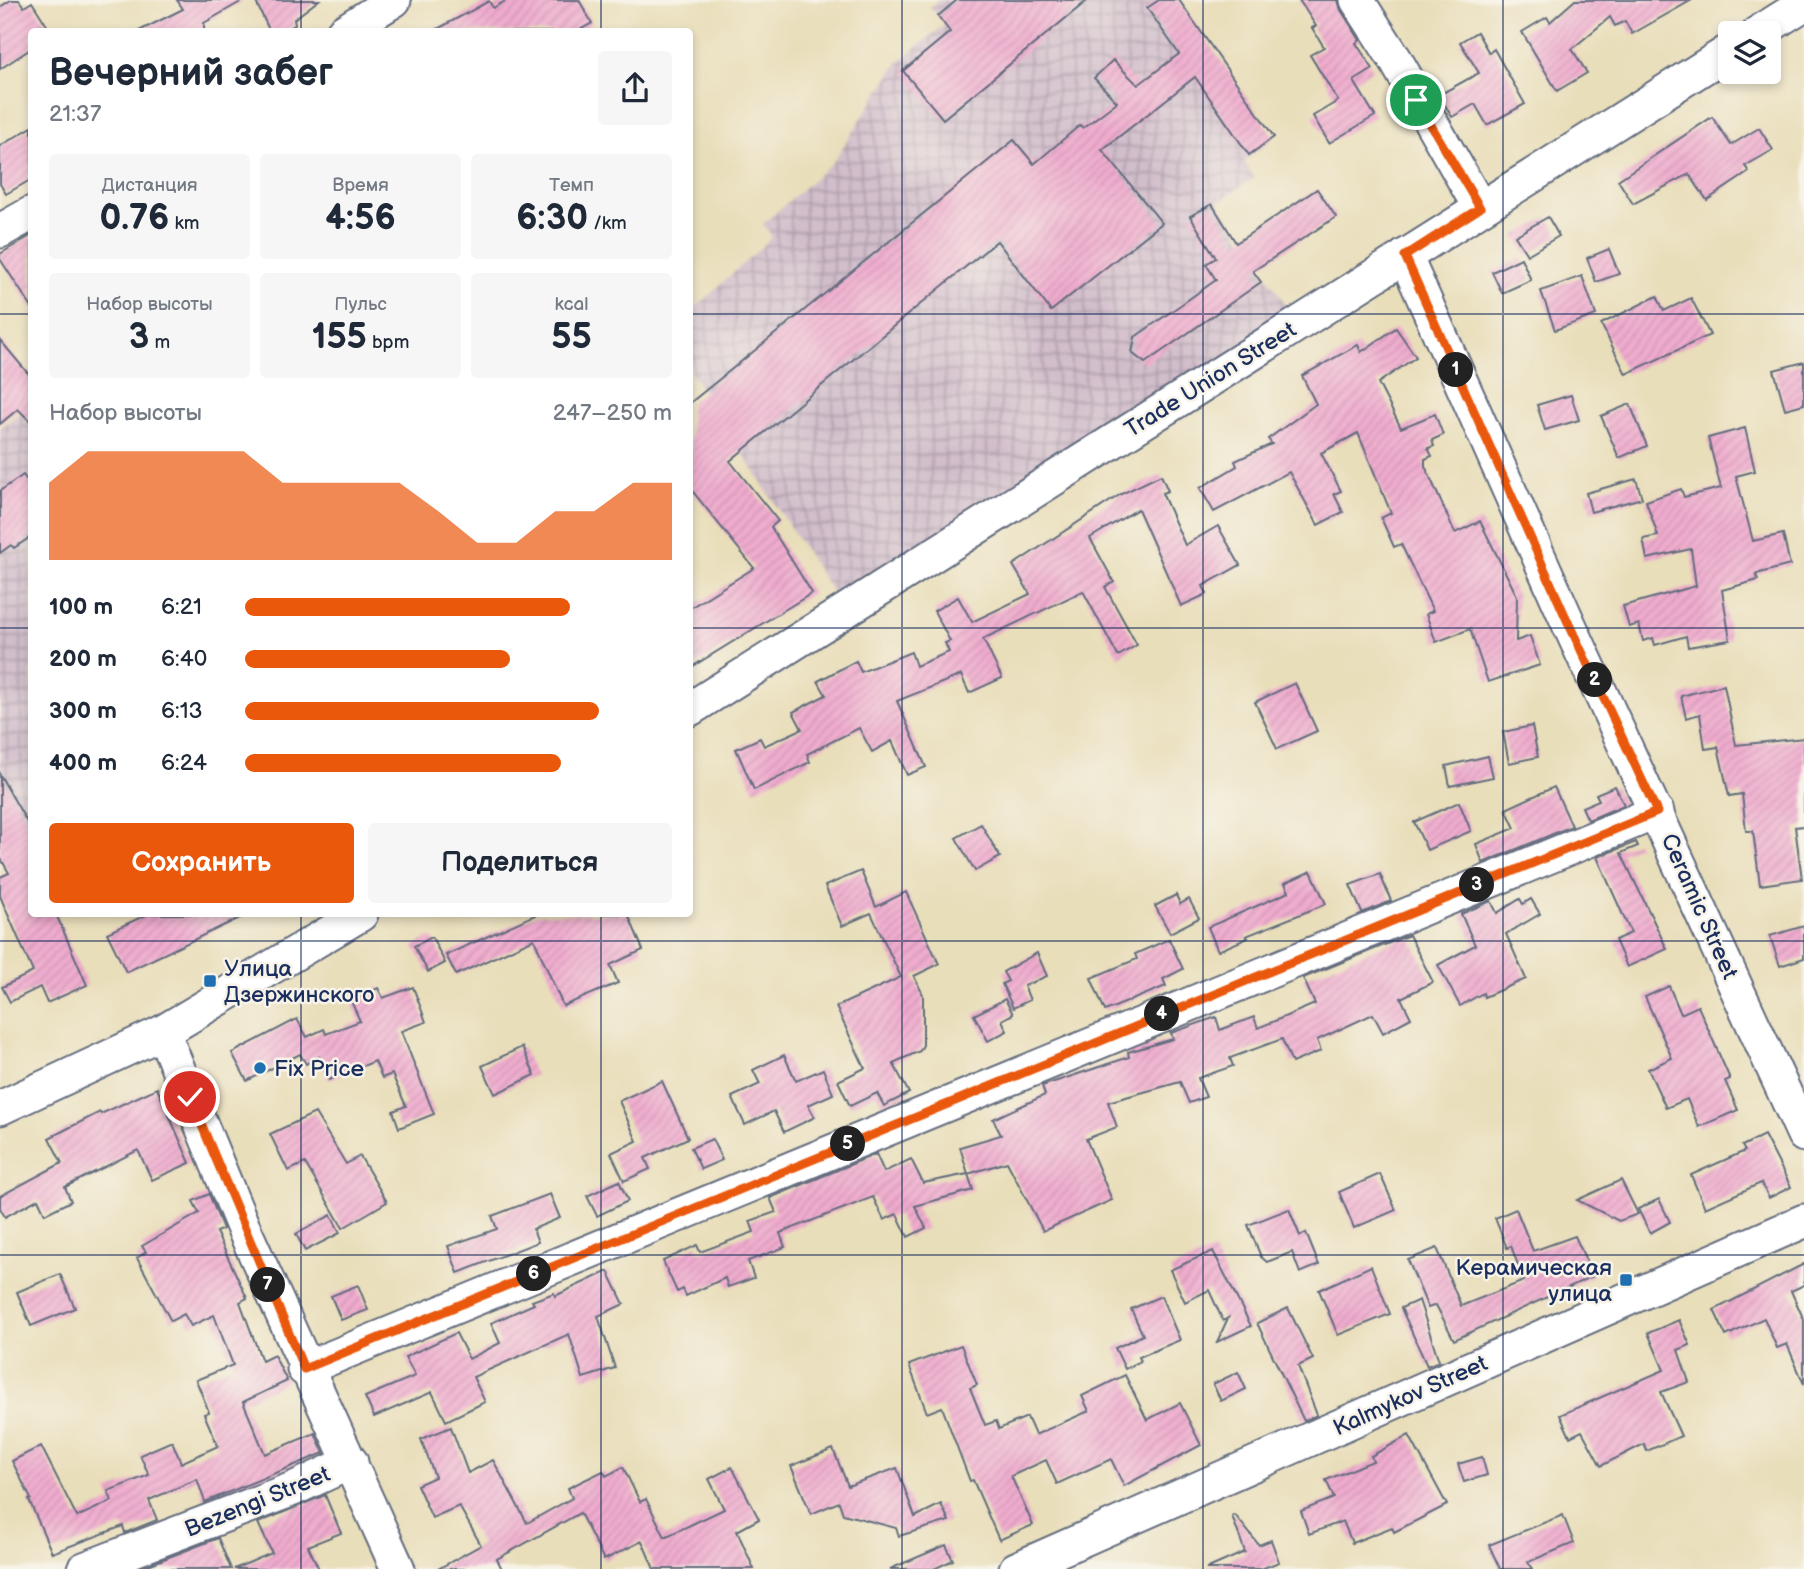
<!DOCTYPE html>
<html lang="ru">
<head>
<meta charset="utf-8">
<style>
  :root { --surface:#fff; --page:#f6f6f7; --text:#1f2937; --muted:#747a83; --accent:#ea580c }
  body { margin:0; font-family:"Balsamiq Sans",sans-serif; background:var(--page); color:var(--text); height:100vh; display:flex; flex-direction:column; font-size:26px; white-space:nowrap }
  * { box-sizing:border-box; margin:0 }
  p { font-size:23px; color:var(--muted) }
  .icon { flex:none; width:38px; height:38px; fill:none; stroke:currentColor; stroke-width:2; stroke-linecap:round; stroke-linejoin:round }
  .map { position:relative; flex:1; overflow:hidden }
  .side { position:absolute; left:28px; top:28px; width:665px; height:889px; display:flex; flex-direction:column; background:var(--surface); border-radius:7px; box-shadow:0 4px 10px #0003 }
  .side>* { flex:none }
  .controls { position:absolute; left:1718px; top:21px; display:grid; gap:14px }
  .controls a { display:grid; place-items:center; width:63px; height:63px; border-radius:7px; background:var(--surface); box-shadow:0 4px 10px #0003; font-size:35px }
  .pin { position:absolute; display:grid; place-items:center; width:60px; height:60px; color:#fff; margin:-30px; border:4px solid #fff; border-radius:50%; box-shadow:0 2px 7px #0007 }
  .km { position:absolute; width:35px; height:35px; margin:-18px; border-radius:50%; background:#222; color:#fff; font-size:19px; line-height:35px; text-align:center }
  .round { display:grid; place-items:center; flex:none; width:74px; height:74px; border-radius:7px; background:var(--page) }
  .headline { display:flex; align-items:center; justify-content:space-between; height:119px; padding:0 21px }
  h1 { font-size:38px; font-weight:600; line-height:52px }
  .figures { display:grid; grid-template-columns:repeat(3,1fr); gap:10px; height:119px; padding:7px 21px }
  .figures div { display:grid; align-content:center; border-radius:7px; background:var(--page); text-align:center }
  .figures b { font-size:35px; font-weight:600 }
  .figures small { font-size:19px; font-weight:400 }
  .figures p { font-size:19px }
  .chart { height:196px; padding:14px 21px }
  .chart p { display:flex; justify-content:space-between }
  .chart svg { width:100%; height:126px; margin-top:7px; fill:var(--accent); opacity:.7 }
  .button { display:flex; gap:14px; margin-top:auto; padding:14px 21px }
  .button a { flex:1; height:80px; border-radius:7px; background:var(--accent); color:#fff; font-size:28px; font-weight:600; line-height:80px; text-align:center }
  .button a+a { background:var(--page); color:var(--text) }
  ul { padding:0 21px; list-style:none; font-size:23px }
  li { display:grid; grid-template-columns:112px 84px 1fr; align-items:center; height:52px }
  li i { height:18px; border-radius:9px; background:var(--accent) }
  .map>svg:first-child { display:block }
  .industrial { fill:url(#industrial-grid) }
  .building { fill:url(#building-hatch) }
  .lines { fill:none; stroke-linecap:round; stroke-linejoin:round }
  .minor-casing { stroke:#636c7e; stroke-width:37 }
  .minor { stroke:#fff; stroke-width:33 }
  .route-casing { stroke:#fff; stroke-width:14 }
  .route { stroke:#ea580c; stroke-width:9 }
  .grid { fill:none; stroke:#1b2f5e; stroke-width:2; stroke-opacity:0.55 }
  .poi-dot { fill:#1f6fb2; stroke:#f7f3e8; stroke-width:2.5 }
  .labels { text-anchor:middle; stroke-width:5; stroke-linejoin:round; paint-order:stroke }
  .street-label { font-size:23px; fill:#1b2f5e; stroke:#f7f3e8 }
  .poi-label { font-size:23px; fill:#1b2f5e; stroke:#f7f3e8; text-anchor:start }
</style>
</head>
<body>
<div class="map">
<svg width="1804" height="1569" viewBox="0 0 1804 1569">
  <defs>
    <pattern id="industrial-grid" width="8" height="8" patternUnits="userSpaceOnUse" patternTransform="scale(1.75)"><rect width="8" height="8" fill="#d1bdcb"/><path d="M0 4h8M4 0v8" fill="none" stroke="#a99aa8"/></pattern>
    <pattern id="building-hatch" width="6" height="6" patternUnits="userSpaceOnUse" patternTransform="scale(1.75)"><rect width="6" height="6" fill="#f0acce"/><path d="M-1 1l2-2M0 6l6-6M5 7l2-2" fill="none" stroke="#cd94b3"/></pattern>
  </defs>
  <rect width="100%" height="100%" fill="#f7f3e8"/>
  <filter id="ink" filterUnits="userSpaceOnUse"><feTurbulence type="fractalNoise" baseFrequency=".0143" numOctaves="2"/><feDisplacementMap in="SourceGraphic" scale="14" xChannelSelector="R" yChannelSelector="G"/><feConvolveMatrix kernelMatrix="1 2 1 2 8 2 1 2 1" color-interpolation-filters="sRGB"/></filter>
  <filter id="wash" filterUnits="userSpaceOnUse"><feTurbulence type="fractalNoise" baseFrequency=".00686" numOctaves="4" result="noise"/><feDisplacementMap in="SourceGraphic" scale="28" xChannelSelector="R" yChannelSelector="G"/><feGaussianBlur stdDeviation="1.57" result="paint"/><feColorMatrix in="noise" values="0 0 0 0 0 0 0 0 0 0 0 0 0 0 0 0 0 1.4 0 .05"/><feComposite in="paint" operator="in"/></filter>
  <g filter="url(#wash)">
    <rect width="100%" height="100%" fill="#e9deba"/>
    <g class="industrial">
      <polygon points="940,0 1179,0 1274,137 1244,161 1254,178 1218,202 1298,323 844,611 690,371 690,313 772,237 763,224 833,162 898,63 945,24 930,7"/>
      <polygon points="31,405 31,845 0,860 0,428"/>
    </g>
    <g id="blocks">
      <g class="building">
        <polygon points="11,0 19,0 24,7 32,2 51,32 32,32 32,48 0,69 0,7"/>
        <polygon points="177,0 244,0 204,23 204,32 137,32 183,9"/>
        <polygon points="255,0 319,0 294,19 295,25 281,32 270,32"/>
        <polygon points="507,0 579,0 592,23 576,32 432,32 489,1 493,8"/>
        <polygon points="957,0 1088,0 943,119 903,71 950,32 938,16"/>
        <polygon points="1159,0 1179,0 1274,137 1249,155 1195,77 1102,150 1162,223 1051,311 997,241 730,461 778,521 771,527 812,593 690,668 690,608 754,568 690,488 690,403 1014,140 1034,164 1080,125 1083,128 1117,102 1094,78 1113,60 1138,85 1179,54 1147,8"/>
        <polygon points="1299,0 1338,0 1341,10 1360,40 1356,43 1373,69 1354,81 1375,116 1329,143 1313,116 1338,101 1310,55 1324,47 1312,28 1316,26"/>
        <polygon points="1575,0 1692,0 1632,34 1625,21 1615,26 1610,17 1572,49 1587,73 1557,91 1522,32 1547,17 1550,22"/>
        <polygon points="1477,32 1489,53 1494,49 1525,104 1487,125 1475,104 1452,117 1439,95 1479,73 1460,42"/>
        <polygon points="1712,117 1731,145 1759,128 1773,150 1745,166 1749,172 1707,200 1689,174 1633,204 1618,180"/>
        <polygon points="32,127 32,179 6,194 0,184 0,146"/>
        <polygon points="1317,189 1336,217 1253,271 1261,282 1145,363 1132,353 1135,337 1216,280 1206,264 1216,258 1190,216 1212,204 1236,243"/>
        <polygon points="1548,217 1559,236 1527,255 1515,236"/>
        <polygon points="32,235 32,308 0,259 0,254"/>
        <polygon points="1609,249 1619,274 1596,282 1587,258"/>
        <polygon points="1521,258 1531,280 1502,293 1492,272"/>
        <polygon points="1582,276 1596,315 1555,330 1541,291"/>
        <polygon points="1657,296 1664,311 1691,298 1710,335 1626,374 1601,324"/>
        <polygon points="1396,328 1416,357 1378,383 1401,428 1435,414 1443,435 1432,440 1434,446 1428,448 1432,456 1425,459 1425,466 1455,533 1480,521 1517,596 1516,641 1530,636 1540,665 1488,682 1470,629 1436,642 1426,614 1433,611 1401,544 1394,547 1381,518 1391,513 1358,433 1321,453 1341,491 1334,494 1343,512 1318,525 1289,472 1214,512 1200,488 1237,466 1235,461 1272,444 1268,439 1316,404 1302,376 1358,345 1361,352"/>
        <polygon points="0,340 32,378 32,423 18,409 0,424"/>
        <polygon points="1804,362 1804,404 1785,409 1774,370"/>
        <polygon points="1571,395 1579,420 1545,430 1537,405"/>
        <polygon points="1630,404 1647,446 1619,458 1601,416"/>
        <polygon points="1745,428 1755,471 1736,476 1753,541 1783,534 1790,565 1756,574 1758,580 1722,590 1730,640 1688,647 1686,636 1655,645 1653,638 1643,641 1639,624 1629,627 1623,606 1696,586 1691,549 1647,559 1643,539 1658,536 1646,501 1681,489 1684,497 1721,488 1708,438"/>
        <polygon points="23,475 32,487 32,536 14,548 11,545 0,553 0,491"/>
        <polygon points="1161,475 1168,491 1162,493 1185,545 1218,526 1240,565 1203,586 1207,594 1181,606 1138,509 1090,538 1114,582 1105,587 1137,645 1118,656 1083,591 983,639 1002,678 969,693 961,675 897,701 926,767 907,775 892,741 872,752 859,728 807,754 810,762 754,790 736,749 760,738 764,746 802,729 793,712 826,695 818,681 856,661 861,672 911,652 916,666 949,652 945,643 950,641 934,611 958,597 972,622 1030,594 1013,565 1121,494"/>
        <polygon points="1636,479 1642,498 1591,512 1586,493"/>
        <polygon points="1295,683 1317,731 1277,749 1255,702"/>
        <polygon points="1724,685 1736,745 1804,738 1804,826 1795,827 1802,879 1760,885 1753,831 1746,831 1742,794 1729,796 1718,747 1705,749 1700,714 1686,718 1681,696"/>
        <polygon points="1532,726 1538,757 1509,763 1503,732"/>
        <polygon points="1488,756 1493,777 1450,786 1446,766"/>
        <polygon points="0,775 32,831 32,914 56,914 87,985 47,1003 40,987 10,1002 2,987 33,972 0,896 0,877 9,873 0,857"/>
        <polygon points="1615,786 1624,805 1588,820 1582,807 1599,800 1596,794"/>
        <polygon points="1554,787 1572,826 1483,863 1476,844 1515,828 1506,809"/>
        <polygon points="1459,802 1471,831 1427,850 1414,822"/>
        <polygon points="981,824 1000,857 975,871 956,838"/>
        <polygon points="1636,842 1638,846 1621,853 1667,949 1627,967 1615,940 1631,933 1597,857"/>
        <polygon points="861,871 876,907 906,892 939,964 914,976 923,995 923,1045 920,1051 893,1063 909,1093 884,1106 877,1093 850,1106 838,1081 865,1068 836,1007 901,977 871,913 842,926 825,886"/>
        <polygon points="1311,871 1326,904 1246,936 1248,938 1218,951 1208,927 1289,892 1285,883"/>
        <polygon points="1380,874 1391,901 1362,913 1350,885"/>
        <polygon points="1176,895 1180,904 1189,899 1199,918 1170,933 1155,906"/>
        <polygon points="1520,899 1523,904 1531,899 1540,914 1506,934 1526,979 1484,997 1483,993 1460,1006 1438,965 1475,945 1461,914 1491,901 1497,913"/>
        <polygon points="148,914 248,914 126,972 107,933"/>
        <polygon points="537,914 628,914 643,950 610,965 618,983 563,1006 534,939 456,975 446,955"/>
        <polygon points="1804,926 1804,958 1780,966 1770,936"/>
        <polygon points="1409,935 1433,982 1401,998 1411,1018 1383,1033 1373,1014 1317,1040 1321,1051 1292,1063 1282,1039 1230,1058 1233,1066 1198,1078 1206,1097 1189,1103 1180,1082 1108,1102 1117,1127 1086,1139 1112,1200 1043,1231 1007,1162 968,1174 960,1147 1001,1135 993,1119 1045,1095 1042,1086 1129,1057 1128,1052 1173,1039 1171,1033 1216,1017 1220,1030 1254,1017 1258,1028 1315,1004 1303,978"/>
        <polygon points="432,937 445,963 428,972 414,946"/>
        <polygon points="1169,939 1183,969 1163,979 1166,986 1105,1011 1091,978 1137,959 1135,954"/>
        <polygon points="1037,953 1047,976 1024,986 1030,1000 1013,1008 1002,984 1008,981 1003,972"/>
        <polygon points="1669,986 1681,1014 1698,1006 1730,1079 1725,1081 1738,1110 1699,1127 1687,1099 1666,1108 1648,1069 1672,1058 1645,997"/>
        <polygon points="413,987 426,1022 401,1031 434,1114 399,1128 393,1111 406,1106 392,1074 382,1078 375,1061 329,1080 319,1057 306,1064 300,1054 247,1081 232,1053 297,1019 307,1037 324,1029 326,1034 360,1021 351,1001 378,988 383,998"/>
        <polygon points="1005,999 1013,1014 1002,1020 1007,1031 988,1041 974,1015"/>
        <polygon points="522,1047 535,1075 495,1094 482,1066"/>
        <polygon points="784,1055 796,1081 823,1069 833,1094 808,1105 815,1117 784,1132 774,1111 745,1125 732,1097 760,1084 753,1070"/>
        <polygon points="662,1081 688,1138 645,1158 650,1169 624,1181 611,1153 637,1141 619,1101"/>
        <polygon points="157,1088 190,1163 152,1180 138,1150 65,1187 71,1201 45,1214 38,1199 5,1217 0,1208 0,1196 62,1163 49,1138 100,1112 101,1114"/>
        <polygon points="315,1113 346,1164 360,1156 387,1202 343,1228 305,1163 288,1171 270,1134"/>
        <polygon points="1764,1135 1791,1187 1769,1198 1761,1183 1705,1208 1691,1175 1745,1151 1742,1146"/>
        <polygon points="712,1139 722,1160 701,1169 691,1148"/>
        <polygon points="876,1154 884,1172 911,1159 923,1183 968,1174 973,1190 915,1206 926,1228 908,1237 897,1214 884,1220 873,1197 780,1233 785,1247 748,1261 754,1278 728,1287 725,1278 686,1296 683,1289 677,1292 663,1261 697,1245 700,1252 754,1232 750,1221 776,1212 770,1198"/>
        <polygon points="1380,1174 1396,1210 1354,1228 1339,1192"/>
        <polygon points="1621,1180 1638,1214 1619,1221 1577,1200"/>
        <polygon points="619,1181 628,1201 597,1216 587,1196"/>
        <polygon points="209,1194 223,1229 216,1232 247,1298 240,1302 262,1361 274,1355 287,1381 243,1402 265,1454 315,1433 324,1453 205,1502 197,1479 149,1500 157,1520 125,1533 123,1526 52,1553 29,1500 31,1499 12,1461 41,1446 77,1517 112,1501 108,1491 149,1475 140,1455 172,1441 181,1463 218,1446 204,1414 209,1412 196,1380 233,1365 214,1315 191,1326 184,1314 171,1321 137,1258 146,1252 142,1246 199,1213 193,1201"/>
        <polygon points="550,1194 560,1218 533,1229 538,1242 458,1273 448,1246 497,1229 492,1216"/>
        <polygon points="1659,1199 1670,1222 1650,1233 1638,1209"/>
        <polygon points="1289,1209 1300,1236 1306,1233 1319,1265 1300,1273 1292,1252 1267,1262 1261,1257 1248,1225"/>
        <polygon points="1516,1209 1533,1251 1575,1236 1593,1276 1454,1340 1436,1305 1428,1308 1408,1260 1437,1248 1461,1306 1524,1281 1511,1246 1507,1248 1495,1218"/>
        <polygon points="331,1215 340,1233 305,1251 296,1234"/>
        <polygon points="1213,1251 1251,1326 1217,1342 1228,1318 1223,1321 1209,1290 1185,1302 1170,1270"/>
        <polygon points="1804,1264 1804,1285 1791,1291 1804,1320 1804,1384 1787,1344 1777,1348 1764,1318 1726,1336 1714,1310"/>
        <polygon points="1371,1266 1390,1314 1338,1335 1319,1290"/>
        <polygon points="608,1271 624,1304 598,1316 615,1368 583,1378 569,1334 473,1377 485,1402 446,1421 432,1392 374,1417 365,1397 415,1376 405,1357 456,1333 469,1359 500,1343 491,1323 534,1304 532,1301 554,1293 555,1296"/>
        <polygon points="60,1274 75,1308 31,1326 17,1292"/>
        <polygon points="358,1285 368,1310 341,1320 331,1296"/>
        <polygon points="1161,1296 1180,1340 1139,1357 1141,1361 1125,1369 1115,1348 1143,1335 1131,1309"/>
        <polygon points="1419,1300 1439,1361 1427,1366 1401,1308"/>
        <polygon points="1288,1308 1313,1359 1298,1366 1317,1415 1304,1421 1257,1323"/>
        <polygon points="1679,1320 1690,1345 1678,1350 1689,1382 1661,1392 1681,1436 1647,1451 1644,1444 1601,1466 1582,1431 1570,1437 1560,1415 1664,1370 1648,1333"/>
        <polygon points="961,1345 977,1385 970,1388 985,1425 996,1421 999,1429 1027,1417 1035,1435 1089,1411 1082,1396 1125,1375 1147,1420 1180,1403 1201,1445 1124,1486 1111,1459 1057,1484 1046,1460 1011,1476 1033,1525 999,1540 973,1480 970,1481 942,1407 927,1413 909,1365"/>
        <polygon points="1238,1372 1246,1389 1221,1401 1213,1384"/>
        <polygon points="451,1427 468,1473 493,1460 527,1523 572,1498 568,1488 603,1471 606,1476 623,1467 640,1502 646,1499 665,1537 724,1509 709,1479 732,1467 759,1519 737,1531 754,1569 654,1569 642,1541 604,1560 580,1513 497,1559 502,1569 438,1569 481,1545 459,1506 432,1518 417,1485 435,1477 421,1439"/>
        <polygon points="1409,1435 1447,1505 1394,1532 1392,1527 1352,1543 1343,1521 1309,1534 1301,1511 1334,1498 1326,1480 1373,1461 1371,1456"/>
        <polygon points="833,1449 848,1486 897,1468 915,1517 941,1504 949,1521 899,1536 896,1528 843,1514 839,1502 811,1514 791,1466"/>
        <polygon points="1482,1457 1487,1475 1464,1482 1458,1464"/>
        <polygon points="325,1495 341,1533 308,1546 319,1569 234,1569 272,1553 258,1523"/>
        <polygon points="1235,1515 1259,1545 1271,1540 1279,1562 1261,1569 1206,1569 1245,1552 1232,1516"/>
        <polygon points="1563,1515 1574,1543 1528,1562 1532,1569 1500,1569 1489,1545"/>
        <polygon points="218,1538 231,1569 138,1569"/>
        <polygon points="946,1545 953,1560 934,1569 890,1569"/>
      </g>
    </g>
  </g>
  <g filter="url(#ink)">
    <use href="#blocks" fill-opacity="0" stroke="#636c7e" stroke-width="2"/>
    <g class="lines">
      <g class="minor-casing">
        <g id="minor">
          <polyline points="1357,0 1395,59 1480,208"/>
          <polyline points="343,32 394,0"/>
          <polyline points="1758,33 1804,4"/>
          <polyline points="0,231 32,213"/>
          <polyline points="1405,256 1567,620 1804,1135"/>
          <polyline points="690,709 1731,50"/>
          <polyline points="163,1032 243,1227 398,1569"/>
          <polyline points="0,1108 163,1032 361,914"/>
          <polyline points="304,1369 1657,812"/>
          <polyline points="84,1569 293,1489 351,1462"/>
          <polyline points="1016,1569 1804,1221"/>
        </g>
      </g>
      <use href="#minor" class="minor"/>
    </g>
  </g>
  <g class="lines" filter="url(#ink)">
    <g class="route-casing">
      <polyline id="route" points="190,1097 304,1369 1657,812 1567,620 1405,256 1480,208 1416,100"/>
    </g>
    <use href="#route" class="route"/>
  </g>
  <path class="grid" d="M301,0V32M601,0V32M902,0V1569M1203,0V1569M1503,0V1569M0,314H32M690,314H1804M0,628H32M690,628H1804M301,914V1569M601,914V1569M0,941H1804M0,1255H1804"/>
  <g class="poi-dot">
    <rect x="203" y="974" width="14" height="14" rx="3.5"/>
    <circle cx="260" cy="1068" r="7"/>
    <rect x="1619" y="1273" width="14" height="14" rx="3.5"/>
  </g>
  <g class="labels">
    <g class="street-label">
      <text transform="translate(1210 379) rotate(-32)" y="8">Trade Union Street</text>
      <text transform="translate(1700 906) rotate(66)" y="8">Ceramic Street</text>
      <text transform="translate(1410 1395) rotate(-24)" y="8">Kalmykov Street</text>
      <text transform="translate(257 1501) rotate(-22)" y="8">Bezengi Street</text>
    </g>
    <g class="poi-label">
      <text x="224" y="976">Улица<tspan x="224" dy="26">Дзержинского</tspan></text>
      <text x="274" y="1076">Fix Price</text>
      <text x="1612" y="1275" text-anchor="end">Керамическая<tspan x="1612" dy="26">улица</tspan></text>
    </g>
  </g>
</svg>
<div class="controls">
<a><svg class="icon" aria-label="layers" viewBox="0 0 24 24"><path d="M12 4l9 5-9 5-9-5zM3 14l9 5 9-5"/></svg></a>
</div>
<div class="pin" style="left:1416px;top:100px;background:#1e9e55"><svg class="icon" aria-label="arrive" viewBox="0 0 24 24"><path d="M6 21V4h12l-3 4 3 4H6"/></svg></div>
<div class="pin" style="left:190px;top:1097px;background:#d93025"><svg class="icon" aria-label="check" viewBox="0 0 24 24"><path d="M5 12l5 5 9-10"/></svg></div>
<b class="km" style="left:1456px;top:370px">1</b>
<b class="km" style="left:1595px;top:680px">2</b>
<b class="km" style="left:1477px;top:885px">3</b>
<b class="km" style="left:1162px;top:1014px">4</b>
<b class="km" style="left:848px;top:1144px">5</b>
<b class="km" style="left:534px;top:1274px">6</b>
<b class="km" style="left:268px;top:1285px">7</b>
<section class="side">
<div class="headline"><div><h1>Вечерний забег</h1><p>21:37</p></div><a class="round"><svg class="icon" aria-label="share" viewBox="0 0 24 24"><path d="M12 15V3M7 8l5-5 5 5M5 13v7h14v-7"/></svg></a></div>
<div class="figures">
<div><p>Дистанция</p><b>0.76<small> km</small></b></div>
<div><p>Время</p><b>4:56</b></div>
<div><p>Темп</p><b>6:30<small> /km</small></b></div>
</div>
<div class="figures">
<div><p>Набор высоты</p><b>3<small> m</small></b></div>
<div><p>Пульс</p><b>155<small> bpm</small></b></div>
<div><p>kcal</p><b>55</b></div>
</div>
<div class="chart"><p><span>Набор высоты</span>247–250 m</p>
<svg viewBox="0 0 160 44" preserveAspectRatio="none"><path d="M0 44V17L10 6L20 6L30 6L40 6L50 6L60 17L70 17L80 17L90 17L100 27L110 38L120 38L130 27L140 27L150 17L160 17V44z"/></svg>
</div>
<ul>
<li><b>100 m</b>6:21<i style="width:76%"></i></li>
<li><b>200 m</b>6:40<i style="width:62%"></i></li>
<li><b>300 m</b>6:13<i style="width:83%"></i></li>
<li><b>400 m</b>6:24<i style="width:74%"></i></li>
</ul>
<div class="button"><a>Сохранить</a><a>Поделиться</a></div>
</section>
</div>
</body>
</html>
